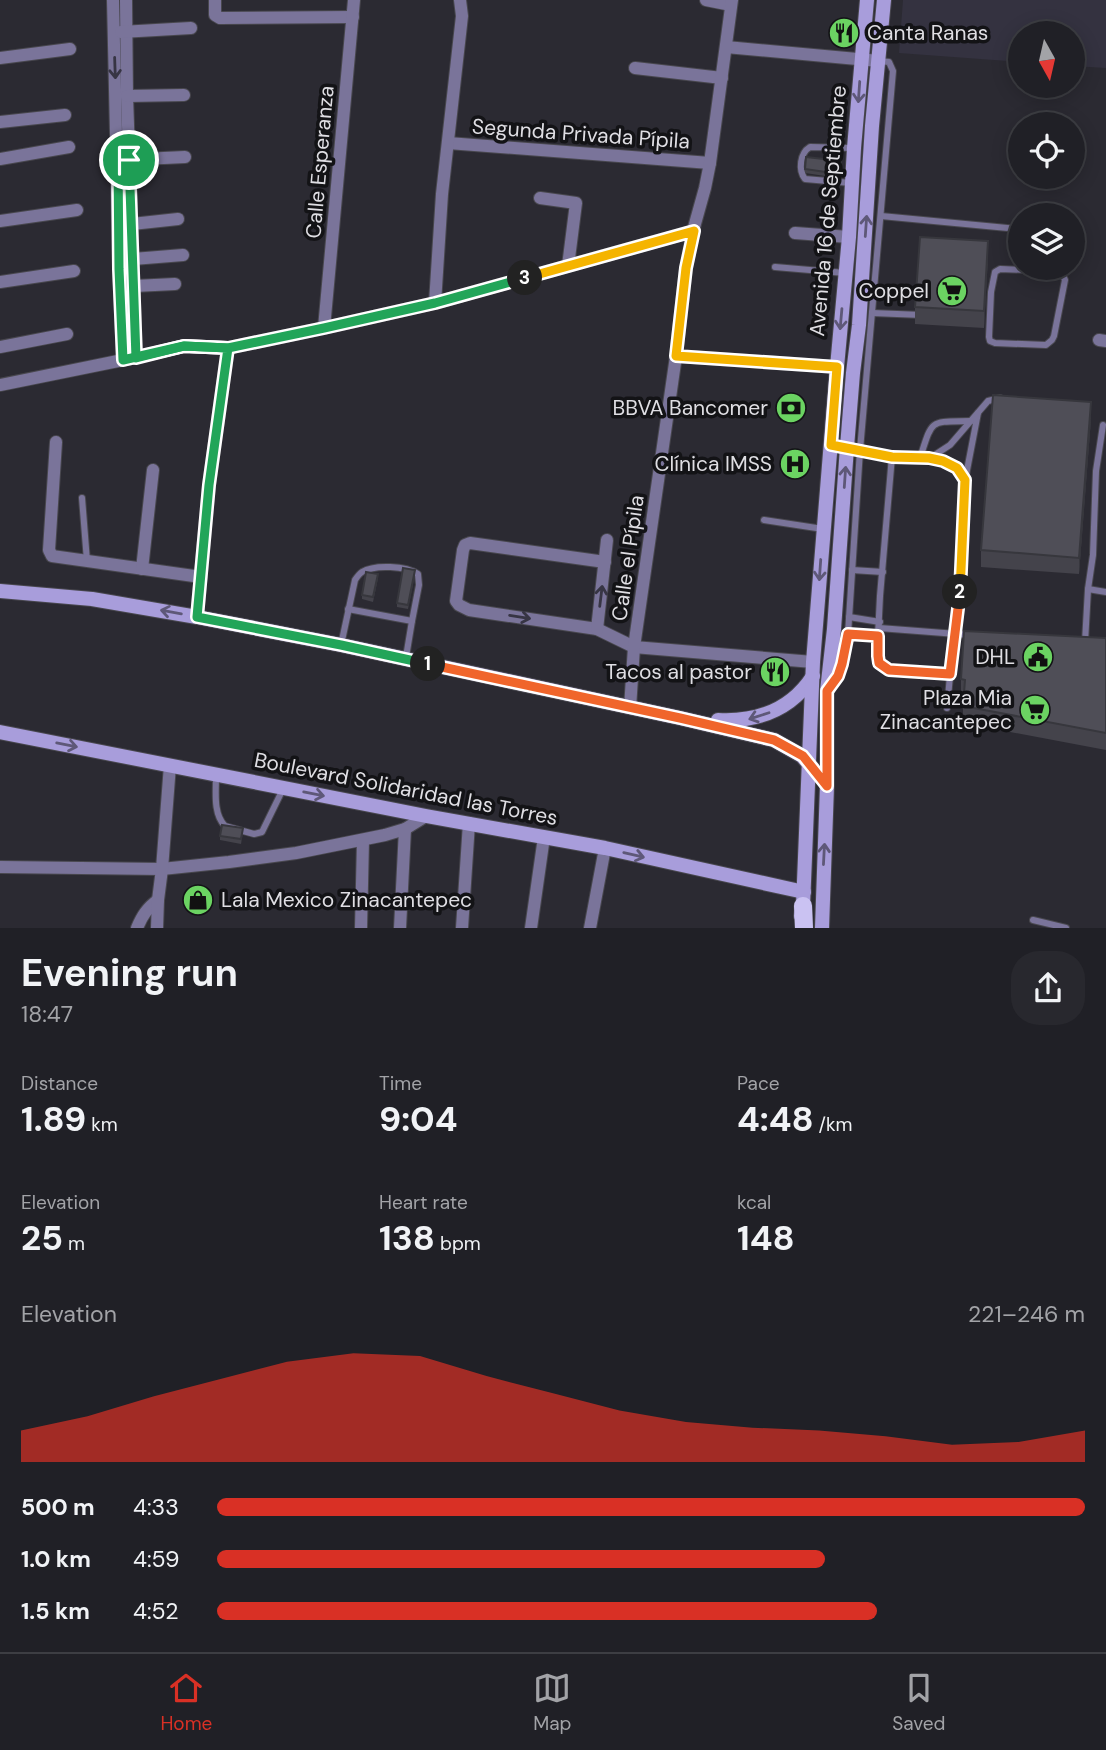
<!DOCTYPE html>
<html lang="en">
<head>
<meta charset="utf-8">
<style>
  :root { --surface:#202026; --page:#28282e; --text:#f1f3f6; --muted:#a2a3a7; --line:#3d3e43; --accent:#d93025 }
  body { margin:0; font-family:"DM Sans",sans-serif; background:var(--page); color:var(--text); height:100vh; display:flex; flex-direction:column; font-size:26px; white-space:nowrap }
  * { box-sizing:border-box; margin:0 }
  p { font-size:23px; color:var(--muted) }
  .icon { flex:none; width:38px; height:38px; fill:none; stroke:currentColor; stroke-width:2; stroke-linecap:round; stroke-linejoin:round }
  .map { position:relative; height:928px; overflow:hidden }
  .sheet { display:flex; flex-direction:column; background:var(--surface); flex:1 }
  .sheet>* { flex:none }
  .needle { width:46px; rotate:172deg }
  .buttons { position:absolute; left:1008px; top:21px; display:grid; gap:14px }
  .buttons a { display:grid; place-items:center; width:77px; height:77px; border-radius:50%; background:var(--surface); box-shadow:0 4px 18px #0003,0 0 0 2px var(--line); font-size:35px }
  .pin { position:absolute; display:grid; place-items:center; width:60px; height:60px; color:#fff; margin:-30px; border:4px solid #fff; border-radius:50%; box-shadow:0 2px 7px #0007 }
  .km { position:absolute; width:35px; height:35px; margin:-18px; border-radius:50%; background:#222; color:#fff; font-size:19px; line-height:35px; text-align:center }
  .round { display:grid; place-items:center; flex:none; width:74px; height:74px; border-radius:28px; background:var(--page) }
  .head { display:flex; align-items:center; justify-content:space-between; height:119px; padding:0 21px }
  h1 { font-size:38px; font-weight:700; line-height:52px }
  .figures { display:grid; grid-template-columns:repeat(3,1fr); gap:10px; height:119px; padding:7px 21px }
  .figures div { display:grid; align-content:center }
  .figures b { font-size:35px; font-weight:700 }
  .figures small { font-size:19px; font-weight:400 }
  .figures p { font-size:19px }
  .chart { height:196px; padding:14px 21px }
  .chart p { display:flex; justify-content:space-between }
  .chart svg { width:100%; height:126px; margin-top:7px; fill:var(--accent); opacity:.7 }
  ul { padding:0 21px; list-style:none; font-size:23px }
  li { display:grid; grid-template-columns:112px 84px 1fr; align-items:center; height:52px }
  li i { height:18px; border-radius:9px; background:var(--accent) }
  .dock { display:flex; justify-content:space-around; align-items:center; height:98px; border-top:2px solid var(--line); background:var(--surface); font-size:19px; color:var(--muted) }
  .dock a { display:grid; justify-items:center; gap:4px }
  .dock .active { color:var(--accent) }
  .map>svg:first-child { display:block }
  .built { fill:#343240 }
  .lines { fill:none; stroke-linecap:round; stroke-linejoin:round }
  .lane-casing { stroke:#48474e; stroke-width:8 }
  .street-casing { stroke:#48474e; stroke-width:14 }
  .secondary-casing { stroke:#48474e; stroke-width:16 }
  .primary-casing { stroke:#48474e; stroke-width:19 }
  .lane { stroke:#7a749a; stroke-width:6 }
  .street { stroke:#7a749a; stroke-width:12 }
  .secondary { stroke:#a89ddb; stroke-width:14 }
  .primary { stroke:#cac2f2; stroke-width:18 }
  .wall { fill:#44434b }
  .shaded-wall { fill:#37373d }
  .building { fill:#4f4e57; stroke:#37373d; stroke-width:2 }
  .oneway { stroke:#373544 }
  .oneway2 { stroke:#5e5878 }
  .split-1-casing { stroke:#fff; stroke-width:14 }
  .split-2-casing { stroke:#fff; stroke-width:14 }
  .split-3-casing { stroke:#fff; stroke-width:14 }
  .split-4-casing { stroke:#fff; stroke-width:14 }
  .split-1 { stroke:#22a559; stroke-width:9 }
  .split-2 { stroke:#f0652b; stroke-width:9 }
  .split-3 { stroke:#f5b400; stroke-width:9 }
  .split-4 { stroke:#22a559; stroke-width:9 }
  .labels { text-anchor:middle; stroke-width:7; stroke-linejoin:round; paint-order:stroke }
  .poi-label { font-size:21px; fill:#dfdee3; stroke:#131316; text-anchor:end }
  .street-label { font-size:21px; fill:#dfdee3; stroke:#131316 }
</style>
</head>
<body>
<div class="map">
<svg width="1106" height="928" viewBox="0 0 1106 928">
  <rect width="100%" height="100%" fill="#2b2a32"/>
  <polygon class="built" points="903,0 1106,0 1106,68 1073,66 1073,33 1020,33 1020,62 899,53"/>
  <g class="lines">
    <g class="lane-casing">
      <g id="lane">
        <path d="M851,183L805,179C798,170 800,153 810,147L852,148"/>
        <polyline points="881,216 1019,229"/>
        <polyline points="775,267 845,273"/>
        <polygon points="1000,269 1052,271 1062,273 1065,280 1054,336 1052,340 1046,345 995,343 990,341 989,337 991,292 995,272"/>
        <polyline points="872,313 922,315"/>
        <polyline points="857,449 892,456 929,458 943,461 957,468 965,480"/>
        <polyline points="892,456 880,596 878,636 879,663 889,670 950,674"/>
        <path d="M920,458C933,418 929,422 971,421"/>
        <polyline points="930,458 950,445 988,401 1000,398"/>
        <polyline points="82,498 87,561"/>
        <polyline points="764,520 823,529"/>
        <polyline points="852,570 883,572"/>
        <polyline points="1088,589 1106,592"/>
        <polyline points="348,609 412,621"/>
        <polyline points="849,617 880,622"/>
        <polyline points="879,628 970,635"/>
        <polyline points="848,634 878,636"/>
        <polyline points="1085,642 1088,589 1093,555 1096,471 1103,425"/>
        <path d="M341,645L355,580C357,577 359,574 362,572C375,564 406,566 418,574L419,585L412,621L406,657"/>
        <polyline points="830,687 838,676 842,664 848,634 860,450 893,71 889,62 879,61"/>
        <polyline points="947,708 954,633 959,606 963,491 978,413"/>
        <path d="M216,776C216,792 213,814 225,826L254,834L262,832L283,789"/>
        <polyline points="1033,920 1066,928"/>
      </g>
    </g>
    <g class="street-casing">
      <g id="street">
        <polyline points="113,0 119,269 123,360"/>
        <polyline points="126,0 127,96 136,358"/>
        <polyline points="215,0 215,15 220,18 353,17"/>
        <polyline points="706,0 731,5"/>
        <polyline points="121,32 191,28"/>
        <polyline points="726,47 879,61"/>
        <polyline points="0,58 70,49"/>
        <polyline points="635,68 722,78"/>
        <polyline points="127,96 184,95"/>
        <polyline points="0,122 65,115"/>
        <polyline points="448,143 710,163"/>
        <polyline points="0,159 69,147"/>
        <polyline points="121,160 185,157"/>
        <polyline points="540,198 576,203 568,266"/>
        <polyline points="0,221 77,210"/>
        <polyline points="132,224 178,219"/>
        <polyline points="795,233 849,237"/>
        <polyline points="133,259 183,255"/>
        <polyline points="0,282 74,271"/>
        <polyline points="134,286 175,284"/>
        <polyline points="435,303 442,194 462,16 460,0"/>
        <polyline points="324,328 354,0"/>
        <polyline points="1099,340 1106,341"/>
        <polyline points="0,347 67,334"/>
        <polyline points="676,356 837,367"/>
        <polyline points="0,385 123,360 184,346 228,348 324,328 435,303 693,231"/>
        <polyline points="56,442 49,550 52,556 201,577"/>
        <polyline points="605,562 470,543 465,545 463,550 456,601 459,605 469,610 597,629 634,647 813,662"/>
        <polyline points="142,569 153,470"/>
        <polyline points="197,617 209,485 228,348"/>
        <polyline points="597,629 607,540"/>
        <polyline points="630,708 634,647 676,356 686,268 693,231 705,188 710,163 732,0"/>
        <polyline points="0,867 162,869 229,862 296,853 385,835 405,829 426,816"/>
        <path d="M137,928C142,916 147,908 158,900"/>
        <polyline points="157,928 158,900 162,869 170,765"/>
        <polyline points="361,928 363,840"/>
        <polyline points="400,928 405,829"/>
        <polyline points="462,928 469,823"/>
        <polyline points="531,928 544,837"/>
        <polyline points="590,928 605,848"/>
      </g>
    </g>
    <g class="secondary-casing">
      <g id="secondary">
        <polyline points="0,591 92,599 197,617 341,645 680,718 774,740 802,756 813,769"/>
        <path d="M718,720C757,722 791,710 813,676"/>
        <polyline points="0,732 426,816 605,848 804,892"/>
        <polyline points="801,916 803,906 813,662 837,367 849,237 854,148 867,0"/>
        <polyline points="822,928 827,786 827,691 834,629 847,447 853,373 859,325 872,126 884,0"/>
      </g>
    </g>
    <g class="primary-casing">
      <polyline id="primary" points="803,906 804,928"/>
    </g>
    <use href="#lane" class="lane"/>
    <use href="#street" class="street"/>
    <use href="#secondary" class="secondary"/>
    <use href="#primary" class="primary"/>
  </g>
  <g class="wall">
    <polygon points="841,165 839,178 805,173 805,169"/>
    <polygon points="988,257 984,328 915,324 915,307"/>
    <polygon points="1091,419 1079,574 981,567 981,550"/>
    <polygon points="415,574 408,609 397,607 397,603"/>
    <polygon points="378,578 373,602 362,599 362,595"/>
    <polygon points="1106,638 1106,750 963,723 963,696 961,696 961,679"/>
    <polygon points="243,832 241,844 220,840 220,836"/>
  </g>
  <g class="shaded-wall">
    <polygon points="988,241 988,257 984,328 984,311"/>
    <polygon points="1091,402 1091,419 1079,574 1079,558"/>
  </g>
  <g class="building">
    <polygon points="806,157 841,161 839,174 805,169"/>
    <polygon points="920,237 988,241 984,311 915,307"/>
    <polygon points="993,395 1091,402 1079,558 981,550"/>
    <polygon points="403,568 415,570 408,605 397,603"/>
    <polygon points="366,572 378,574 373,597 362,595"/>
    <polygon points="964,631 1106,638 1106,733 963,706 965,680 961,679"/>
    <polygon points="222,825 243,828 241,839 220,836"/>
  </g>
  <defs><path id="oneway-shaft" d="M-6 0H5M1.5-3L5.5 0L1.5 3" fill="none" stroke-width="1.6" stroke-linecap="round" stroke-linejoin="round" transform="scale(1.75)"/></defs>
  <g class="oneway">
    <use href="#oneway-shaft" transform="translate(115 68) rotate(88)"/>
    <use href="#oneway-shaft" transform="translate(601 596) rotate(-83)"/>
    <use href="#oneway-shaft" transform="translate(520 617) rotate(9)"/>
  </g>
  <g class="oneway2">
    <use href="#oneway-shaft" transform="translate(859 92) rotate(94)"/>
    <use href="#oneway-shaft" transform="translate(866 226) rotate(-86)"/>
    <use href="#oneway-shaft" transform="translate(841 319) rotate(95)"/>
    <use href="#oneway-shaft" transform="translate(845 477) rotate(-86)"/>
    <use href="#oneway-shaft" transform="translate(820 570) rotate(94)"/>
    <use href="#oneway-shaft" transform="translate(171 612) rotate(-170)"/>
    <use href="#oneway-shaft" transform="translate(759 716) rotate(162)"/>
    <use href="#oneway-shaft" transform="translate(67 745) rotate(11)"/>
    <use href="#oneway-shaft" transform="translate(314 794) rotate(11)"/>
    <use href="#oneway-shaft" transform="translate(824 854) rotate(-87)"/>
    <use href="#oneway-shaft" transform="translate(634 855) rotate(13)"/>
  </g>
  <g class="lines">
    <g class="split-1-casing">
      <polyline id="split-1" points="129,160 136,358 184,346 228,348 209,485 197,617 341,645 428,664"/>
    </g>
    <g class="split-2-casing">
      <polyline id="split-2" points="428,664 680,718 774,740 803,756 827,786 827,691 838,676 842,664 848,634 878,636 878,656 879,663 889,670 950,674 960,592"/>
    </g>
    <g class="split-3-casing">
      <polyline id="split-3" points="525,278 694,231 686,268 676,356 837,367 831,445 892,457 929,458 943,461 957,468 965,480 960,592"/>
    </g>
    <g class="split-4-casing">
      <polyline id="split-4" points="129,160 118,161 119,269 123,360 184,346 228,348 324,328 435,303 525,278"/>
    </g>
    <use href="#split-1" class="split-1"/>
    <use href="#split-2" class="split-2"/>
    <use href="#split-3" class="split-3"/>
    <use href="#split-4" class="split-4"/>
  </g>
  <defs>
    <g id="restaurant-disc" transform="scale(1.575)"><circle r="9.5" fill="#6bd362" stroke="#131316"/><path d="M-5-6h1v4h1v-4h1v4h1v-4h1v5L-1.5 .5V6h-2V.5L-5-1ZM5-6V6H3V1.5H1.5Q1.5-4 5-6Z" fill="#111"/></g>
    <g id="supermarket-disc" transform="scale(1.575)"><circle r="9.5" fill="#6bd362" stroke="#131316"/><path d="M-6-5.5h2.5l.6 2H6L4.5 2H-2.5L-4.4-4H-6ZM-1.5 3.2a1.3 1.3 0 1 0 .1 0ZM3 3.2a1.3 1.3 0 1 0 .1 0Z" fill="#111"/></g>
    <g id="bank-disc" transform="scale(1.575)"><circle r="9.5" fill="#6bd362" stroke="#131316"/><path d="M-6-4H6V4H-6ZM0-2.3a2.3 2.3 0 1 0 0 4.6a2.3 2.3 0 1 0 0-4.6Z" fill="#111"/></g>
    <g id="hospital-disc" transform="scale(1.575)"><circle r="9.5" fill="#6bd362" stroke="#131316"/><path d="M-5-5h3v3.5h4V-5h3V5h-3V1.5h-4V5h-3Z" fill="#111"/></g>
    <g id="civic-disc" transform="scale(1.575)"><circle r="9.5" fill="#6bd362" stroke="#131316"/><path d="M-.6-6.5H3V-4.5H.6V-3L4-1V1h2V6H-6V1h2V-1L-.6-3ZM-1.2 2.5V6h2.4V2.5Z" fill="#111"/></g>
    <g id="shop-disc" transform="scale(1.575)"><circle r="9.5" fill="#6bd362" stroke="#131316"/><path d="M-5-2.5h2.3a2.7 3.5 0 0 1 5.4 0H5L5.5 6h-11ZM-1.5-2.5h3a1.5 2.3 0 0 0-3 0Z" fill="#111"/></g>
  </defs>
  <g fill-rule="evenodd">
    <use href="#restaurant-disc" x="844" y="33"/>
    <use href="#supermarket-disc" x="952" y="291"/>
    <use href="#bank-disc" x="791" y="408"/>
    <use href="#hospital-disc" x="795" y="464"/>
    <use href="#civic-disc" x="1038" y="657"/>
    <use href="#restaurant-disc" x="775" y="672"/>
    <use href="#supermarket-disc" x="1035" y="710"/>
    <use href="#shop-disc" x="198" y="900"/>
  </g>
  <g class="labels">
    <g class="poi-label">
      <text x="867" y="40" text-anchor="start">Canta Ranas</text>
      <text x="929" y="298">Coppel</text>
      <text x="768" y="415">BBVA Bancomer</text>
      <text x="772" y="471">Clínica IMSS</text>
      <text x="1015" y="664">DHL</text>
      <text x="752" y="679">Tacos al pastor</text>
      <text x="1012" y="705">Plaza Mia<tspan x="1012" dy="24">Zinacantepec</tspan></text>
      <text x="221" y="907" text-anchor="start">Lala Mexico Zinacantepec</text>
    </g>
    <g class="street-label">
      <text transform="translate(581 134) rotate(4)" y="7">Segunda Privada Pípila</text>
      <text transform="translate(320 162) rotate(-85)" y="7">Calle Esperanza</text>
      <text transform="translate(828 211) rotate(-85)" y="7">Avenida 16 de Septiembre</text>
      <text transform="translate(628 558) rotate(-82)" y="7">Calle el Pípila</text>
      <text transform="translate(406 789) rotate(11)" y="7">Boulevard Solidaridad las Torres</text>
    </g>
  </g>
</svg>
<div class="buttons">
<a><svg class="needle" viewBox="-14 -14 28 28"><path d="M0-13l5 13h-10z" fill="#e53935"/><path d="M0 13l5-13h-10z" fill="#a2a3a7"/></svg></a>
<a><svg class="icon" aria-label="locate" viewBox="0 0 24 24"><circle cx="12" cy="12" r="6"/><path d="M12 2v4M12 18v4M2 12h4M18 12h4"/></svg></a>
<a><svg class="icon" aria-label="layers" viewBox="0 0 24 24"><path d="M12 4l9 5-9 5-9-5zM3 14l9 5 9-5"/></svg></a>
</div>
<div class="pin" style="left:129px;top:160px;background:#1e9e55"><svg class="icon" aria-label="arrive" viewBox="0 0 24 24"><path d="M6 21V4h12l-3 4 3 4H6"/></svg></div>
<b class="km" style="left:428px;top:664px">1</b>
<b class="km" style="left:960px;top:592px">2</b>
<b class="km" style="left:525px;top:278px">3</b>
</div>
<section class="sheet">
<div class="head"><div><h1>Evening run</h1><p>18:47</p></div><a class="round"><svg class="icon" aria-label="share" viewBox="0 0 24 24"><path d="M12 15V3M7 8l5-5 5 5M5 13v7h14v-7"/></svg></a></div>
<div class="figures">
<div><p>Distance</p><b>1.89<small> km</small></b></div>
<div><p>Time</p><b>9:04</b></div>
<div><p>Pace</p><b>4:48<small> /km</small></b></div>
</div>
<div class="figures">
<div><p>Elevation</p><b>25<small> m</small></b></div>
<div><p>Heart rate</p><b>138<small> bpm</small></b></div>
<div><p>kcal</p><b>148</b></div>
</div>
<div class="chart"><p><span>Elevation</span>221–246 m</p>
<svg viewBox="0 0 160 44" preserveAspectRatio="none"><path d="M0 44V33L10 28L20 21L30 15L40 9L50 6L60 7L70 14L80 20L90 26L100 30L110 32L120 33L130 35L140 38L150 37L160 33V44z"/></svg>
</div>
<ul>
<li><b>500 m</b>4:33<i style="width:100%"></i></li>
<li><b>1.0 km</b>4:59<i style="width:70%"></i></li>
<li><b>1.5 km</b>4:52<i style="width:76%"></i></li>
</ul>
</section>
<nav class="dock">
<a class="active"><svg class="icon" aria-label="home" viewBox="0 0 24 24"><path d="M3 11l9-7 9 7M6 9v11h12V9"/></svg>Home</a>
<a><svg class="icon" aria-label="map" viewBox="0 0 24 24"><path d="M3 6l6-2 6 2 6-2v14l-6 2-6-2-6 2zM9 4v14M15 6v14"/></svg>Map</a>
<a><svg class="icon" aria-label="saved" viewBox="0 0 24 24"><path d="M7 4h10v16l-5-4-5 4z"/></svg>Saved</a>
</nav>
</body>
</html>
